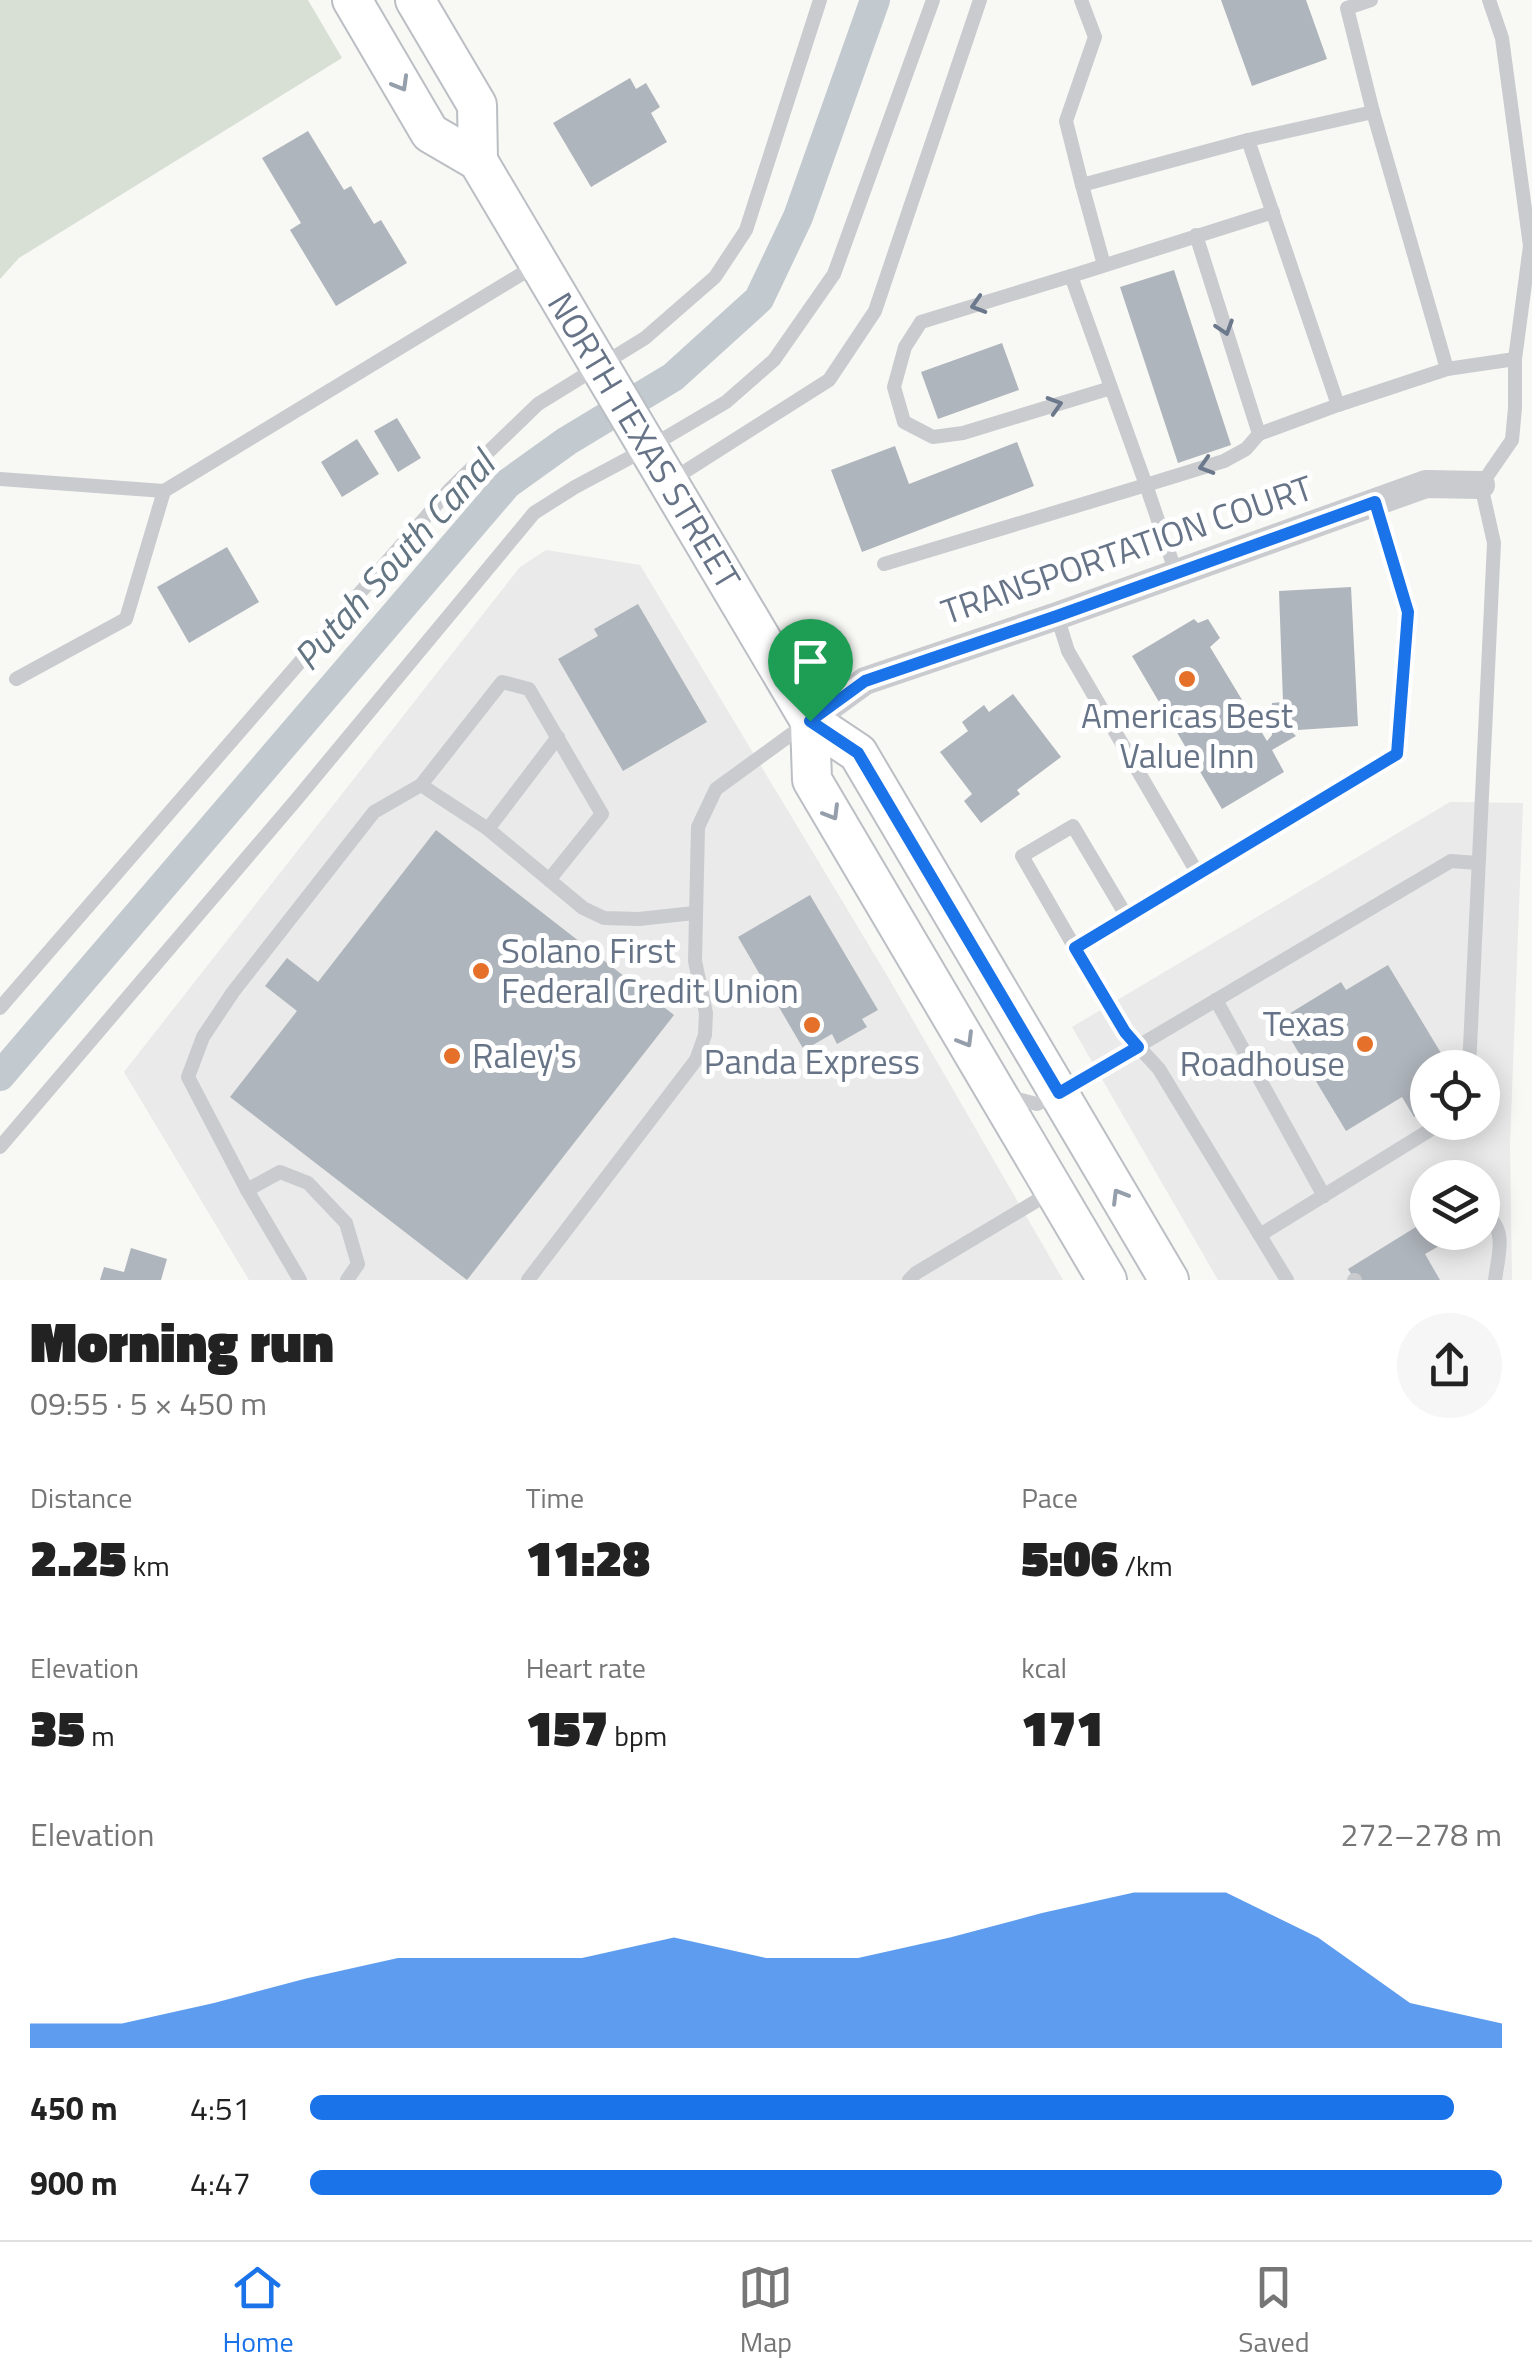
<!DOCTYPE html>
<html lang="en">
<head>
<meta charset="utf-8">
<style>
  :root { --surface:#fff; --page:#f6f6f6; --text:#222; --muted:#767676; --line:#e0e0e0; --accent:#1a73e8 }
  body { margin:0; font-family:"Titillium Web",sans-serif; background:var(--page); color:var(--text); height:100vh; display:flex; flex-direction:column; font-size:38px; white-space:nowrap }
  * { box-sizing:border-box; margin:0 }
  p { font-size:32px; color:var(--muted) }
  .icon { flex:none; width:55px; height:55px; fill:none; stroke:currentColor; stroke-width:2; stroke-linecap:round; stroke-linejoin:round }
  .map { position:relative; height:1280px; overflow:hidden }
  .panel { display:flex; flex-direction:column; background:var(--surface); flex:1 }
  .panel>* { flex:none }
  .fabs { position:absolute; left:1410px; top:1050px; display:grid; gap:20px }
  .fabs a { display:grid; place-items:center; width:90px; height:90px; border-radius:50%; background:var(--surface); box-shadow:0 5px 25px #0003; font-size:50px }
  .pin { position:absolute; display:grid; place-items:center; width:85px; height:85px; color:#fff; margin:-102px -42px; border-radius:50% 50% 50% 0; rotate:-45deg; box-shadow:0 0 10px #0007 }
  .pin .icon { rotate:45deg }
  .round { display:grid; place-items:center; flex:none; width:105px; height:105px; border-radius:52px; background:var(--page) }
  .summary { display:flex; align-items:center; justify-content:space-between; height:170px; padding:0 30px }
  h1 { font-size:55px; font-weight:800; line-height:75px }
  .metrics { display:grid; grid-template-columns:repeat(3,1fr); gap:15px; height:170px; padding:10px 30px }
  .metrics div { display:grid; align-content:center }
  .metrics b { font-size:50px; font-weight:800 }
  .metrics small { font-size:28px; font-weight:400 }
  .metrics p { font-size:28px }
  .chart { height:280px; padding:20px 30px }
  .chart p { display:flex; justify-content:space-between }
  .chart svg { width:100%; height:180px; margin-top:10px; fill:var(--accent); opacity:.7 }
  ul { padding:0 30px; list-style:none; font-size:32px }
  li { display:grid; grid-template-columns:160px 120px 1fr; align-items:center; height:75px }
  li i { height:25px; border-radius:12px; background:var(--accent) }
  .menu { display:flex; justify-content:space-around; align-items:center; height:140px; border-top:2px solid var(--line); background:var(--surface); font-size:28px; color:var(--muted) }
  .menu a { display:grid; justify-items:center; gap:5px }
  .menu .selected { color:var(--accent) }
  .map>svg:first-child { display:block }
  .built { fill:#e9eae9; fill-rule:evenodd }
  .green { fill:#d8e0d6 }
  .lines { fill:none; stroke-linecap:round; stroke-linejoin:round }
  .canal { stroke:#c2cad0; stroke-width:30 }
  .building { fill:#afb5bc }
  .secondary-casing { stroke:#bbbec3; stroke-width:42 }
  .service { stroke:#c9cbcf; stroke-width:14 }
  .minor { stroke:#c9cbcf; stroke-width:28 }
  .secondary { stroke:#fff; stroke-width:38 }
  .oneway { stroke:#959eab }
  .oneway2 { stroke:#6c788b }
  .route-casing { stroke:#fff; stroke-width:20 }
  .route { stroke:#1a73e8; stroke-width:12 }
  .poi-dot { fill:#e57029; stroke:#fff; stroke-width:4 }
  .labels { text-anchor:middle; stroke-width:10; stroke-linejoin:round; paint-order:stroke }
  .street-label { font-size:35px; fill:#677487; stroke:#fff }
  .poi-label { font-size:35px; fill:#677487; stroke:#fff }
  .water-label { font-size:38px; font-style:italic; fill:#637582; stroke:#fff }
</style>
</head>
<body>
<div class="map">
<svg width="1532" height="1280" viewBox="0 0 1532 1280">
  <rect width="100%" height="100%" fill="#f8f8f5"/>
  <g class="built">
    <polygon points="546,550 640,565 888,977 1063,1280 249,1280 124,1072 520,567"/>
    <path d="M1450,802L1523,803L1510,1143L1512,1280H1218L1072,1027ZM1428,1068H1482V1122H1428ZM1428,1178H1482V1232H1428Z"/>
  </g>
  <polygon class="green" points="0,0 308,0 342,58 19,258 0,279"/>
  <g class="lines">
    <polyline class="canal" points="0,1076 507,484 567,441 673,377 759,299 798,217 875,0"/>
  </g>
  <g class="building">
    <polygon points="1221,0 1306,0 1327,59 1252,86"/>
    <polygon points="630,78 636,89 646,83 660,107 651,113 667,142 591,187 553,123"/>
    <polygon points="308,131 344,190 351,186 374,224 381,220 407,263 336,306 290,230 301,223 262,158"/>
    <polygon points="1174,270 1231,445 1178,463 1120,287"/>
    <polygon points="1002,343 1019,390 938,419 921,372"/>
    <polygon points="397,418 421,458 398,472 374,431"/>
    <polygon points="357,439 379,474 342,497 321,462"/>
    <polygon points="1017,442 1034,486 862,552 831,470 895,446 909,484"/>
    <polygon points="227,547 259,602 189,643 157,587"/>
    <polygon points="1351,587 1358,726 1298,730 1297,723 1289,717 1289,729 1296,736 1272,750 1284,772 1222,809 1132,656 1194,619 1198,623 1208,619 1220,638 1210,647 1267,741 1272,735 1272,703 1283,702 1279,591"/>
    <polygon points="638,604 707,722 623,771 558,659 598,636 594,629"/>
    <polygon points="1013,694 1061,757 1017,790 1020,794 981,823 964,801 972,794 940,752 968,731 962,722 984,705 989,712"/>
    <polygon points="436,830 674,1015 467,1280 230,1097 297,1011 265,986 287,958 318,982"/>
    <polygon points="810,895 878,1010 862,1019 867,1027 837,1044 832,1034 804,1050 738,937"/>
    <polygon points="1388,965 1450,1068 1428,1068 1428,1109 1414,1117 1402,1097 1346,1131 1279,1020 1341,982 1346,990"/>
    <polygon points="1424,1222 1428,1232 1431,1232 1439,1246 1425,1254 1440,1280 1355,1280 1348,1269"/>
    <polygon points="131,1248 167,1259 161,1280 100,1280 104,1267 124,1272"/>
  </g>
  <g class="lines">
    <g class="secondary-casing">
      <g id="secondary">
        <polyline points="352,0 430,133 478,161 810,721 858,753 1169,1280"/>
        <polyline points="415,0 477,105 478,161"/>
        <polyline points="810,721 812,780 1107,1280"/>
      </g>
    </g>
    <g class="service">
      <polyline points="1081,0 1095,37 1066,121 1082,185 1248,140"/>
      <polyline points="1489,0 1502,38 1530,246 1515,359"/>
      <polyline points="1373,112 1447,369"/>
      <polyline points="1082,185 1104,265"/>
      <polyline points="1273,212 1071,276 1146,485 1224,461 1246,449 1259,434 1338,405 1447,369 1515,359 1515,408 1512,440 1481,485 1494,543 1469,1068"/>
      <polyline points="1196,235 1259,434"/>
      <polyline points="1071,276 921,322 905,347 894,387 904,422 933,437 963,433 1111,388"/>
      <polyline points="1338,405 1248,140 1373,112 1347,8 1371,0"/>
      <polyline points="0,479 164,491 538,264"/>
      <polyline points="670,481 829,380 875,311 980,0"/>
      <polyline points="884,564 1146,485 1176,573"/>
      <polyline points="1057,616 1068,651 1198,874"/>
      <polyline points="16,679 126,619 164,491"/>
      <polyline points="421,785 502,682 529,689 602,814 549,880"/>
      <polyline points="488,829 558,737"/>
      <polyline points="1075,948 1022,856 1073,826 1127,917"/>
      <polyline points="1216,1000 1324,1196"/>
      <polyline points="0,1008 450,489 538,404 645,338 715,277 746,230 820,0"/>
      <polyline points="1009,1097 1037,1104 1059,1093 1451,861 1478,863"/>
      <polyline points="0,1147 296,800 534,513 575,487 648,448 726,402 774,360 834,274 933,0"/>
      <polyline points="247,1190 280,1172 308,1183 346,1223 358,1264 347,1280"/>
      <path d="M1482,1213C1509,1227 1498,1255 1495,1280"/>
      <polyline points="1432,1234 1435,1232"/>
      <polyline points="1260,1235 1443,1122"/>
      <polyline points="300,1280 247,1190 188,1077 203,1037 233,992 374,812 421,785 488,829 583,908 604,918 639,919 694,913"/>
      <polyline points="528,1280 696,1060 705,1035 706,1013 695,961 698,827 716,789 804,725"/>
      <polyline points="909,1280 916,1273 1053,1191"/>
      <polyline points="1287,1280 1159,1069 1125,1032 1075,948 1397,753 1408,612 1375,502"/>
      <polyline points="1354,1280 1355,1280"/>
    </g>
    <polyline class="minor" points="810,721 865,681 1057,616 1426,484 1481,485"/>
    <use href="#secondary" class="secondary"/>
  </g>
  <defs><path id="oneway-chevron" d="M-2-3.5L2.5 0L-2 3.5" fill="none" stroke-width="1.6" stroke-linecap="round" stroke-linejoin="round" transform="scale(2.5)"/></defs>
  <g class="oneway">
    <use href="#oneway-chevron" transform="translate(401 84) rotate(60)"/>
    <use href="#oneway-chevron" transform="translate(832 813) rotate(59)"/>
    <use href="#oneway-chevron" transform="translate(966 1040) rotate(59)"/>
    <use href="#oneway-chevron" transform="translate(1119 1196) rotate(-121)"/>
  </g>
  <g class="oneway2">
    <use href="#oneway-chevron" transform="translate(978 305) rotate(163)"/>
    <use href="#oneway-chevron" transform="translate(1225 328) rotate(72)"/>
    <use href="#oneway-chevron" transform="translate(1055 405) rotate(-17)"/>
    <use href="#oneway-chevron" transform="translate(1206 466) rotate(163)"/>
  </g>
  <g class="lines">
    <g class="route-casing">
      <polygon id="route" points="1375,502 1408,612 1397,754 1075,948 1125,1032 1138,1047 1059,1093 858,753 810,721 865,681 1057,616"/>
    </g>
    <use href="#route" class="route"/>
  </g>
  <g class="poi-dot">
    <circle cx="1187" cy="679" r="10"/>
    <circle cx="481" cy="971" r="10"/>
    <circle cx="812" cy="1025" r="10"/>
    <circle cx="1365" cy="1044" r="10"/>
    <circle cx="452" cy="1056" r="10"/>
  </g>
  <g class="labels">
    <g class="street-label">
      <text transform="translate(644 441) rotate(59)" y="12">NORTH TEXAS STREET</text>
      <text transform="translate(1127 550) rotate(-19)" y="12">TRANSPORTATION COURT</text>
    </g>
    <g class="poi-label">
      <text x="1187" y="728">Americas Best<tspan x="1187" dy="40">Value Inn</tspan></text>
      <text x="501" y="963" text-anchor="start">Solano First<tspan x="501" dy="40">Federal Credit Union</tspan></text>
      <text x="1345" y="1036" text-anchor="end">Texas<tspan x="1345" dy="40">Roadhouse</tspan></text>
      <text x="472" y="1068" text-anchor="start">Raley's</text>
      <text x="812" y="1074">Panda Express</text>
    </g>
    <g class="water-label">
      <text transform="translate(394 561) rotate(-48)" y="13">Putah South Canal</text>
    </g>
  </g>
</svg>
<div class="fabs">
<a><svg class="icon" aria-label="locate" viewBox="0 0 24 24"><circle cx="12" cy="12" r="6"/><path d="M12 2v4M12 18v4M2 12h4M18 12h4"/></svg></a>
<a><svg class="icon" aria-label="layers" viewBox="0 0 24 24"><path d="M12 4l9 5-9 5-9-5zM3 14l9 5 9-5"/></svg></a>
</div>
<div class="pin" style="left:810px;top:721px;background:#1e9e55"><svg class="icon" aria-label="arrive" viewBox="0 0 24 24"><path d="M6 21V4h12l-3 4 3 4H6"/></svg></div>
</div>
<section class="panel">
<div class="summary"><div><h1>Morning run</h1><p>09:55 · 5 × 450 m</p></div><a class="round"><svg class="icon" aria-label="share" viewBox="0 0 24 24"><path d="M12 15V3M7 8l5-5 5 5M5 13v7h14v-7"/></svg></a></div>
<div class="metrics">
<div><p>Distance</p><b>2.25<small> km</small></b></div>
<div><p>Time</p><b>11:28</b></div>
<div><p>Pace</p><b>5:06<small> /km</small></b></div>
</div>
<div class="metrics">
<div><p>Elevation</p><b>35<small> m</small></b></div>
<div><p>Heart rate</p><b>157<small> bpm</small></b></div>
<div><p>kcal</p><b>171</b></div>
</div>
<div class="chart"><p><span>Elevation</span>272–278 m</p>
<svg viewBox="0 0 160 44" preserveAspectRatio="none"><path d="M0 44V38L10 38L20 33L30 27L40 22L50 22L60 22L70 17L80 22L90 22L100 17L110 11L120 6L130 6L140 17L150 33L160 38V44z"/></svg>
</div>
<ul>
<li><b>450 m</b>4:51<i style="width:96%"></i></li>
<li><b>900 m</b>4:47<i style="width:100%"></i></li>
</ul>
</section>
<nav class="menu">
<a class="selected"><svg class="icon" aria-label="home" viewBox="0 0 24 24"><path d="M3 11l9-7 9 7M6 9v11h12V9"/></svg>Home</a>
<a><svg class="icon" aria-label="map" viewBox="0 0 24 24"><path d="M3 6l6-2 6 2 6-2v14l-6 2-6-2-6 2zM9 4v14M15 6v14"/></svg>Map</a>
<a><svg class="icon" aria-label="saved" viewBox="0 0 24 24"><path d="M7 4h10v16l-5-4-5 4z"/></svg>Saved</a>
</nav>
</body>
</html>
